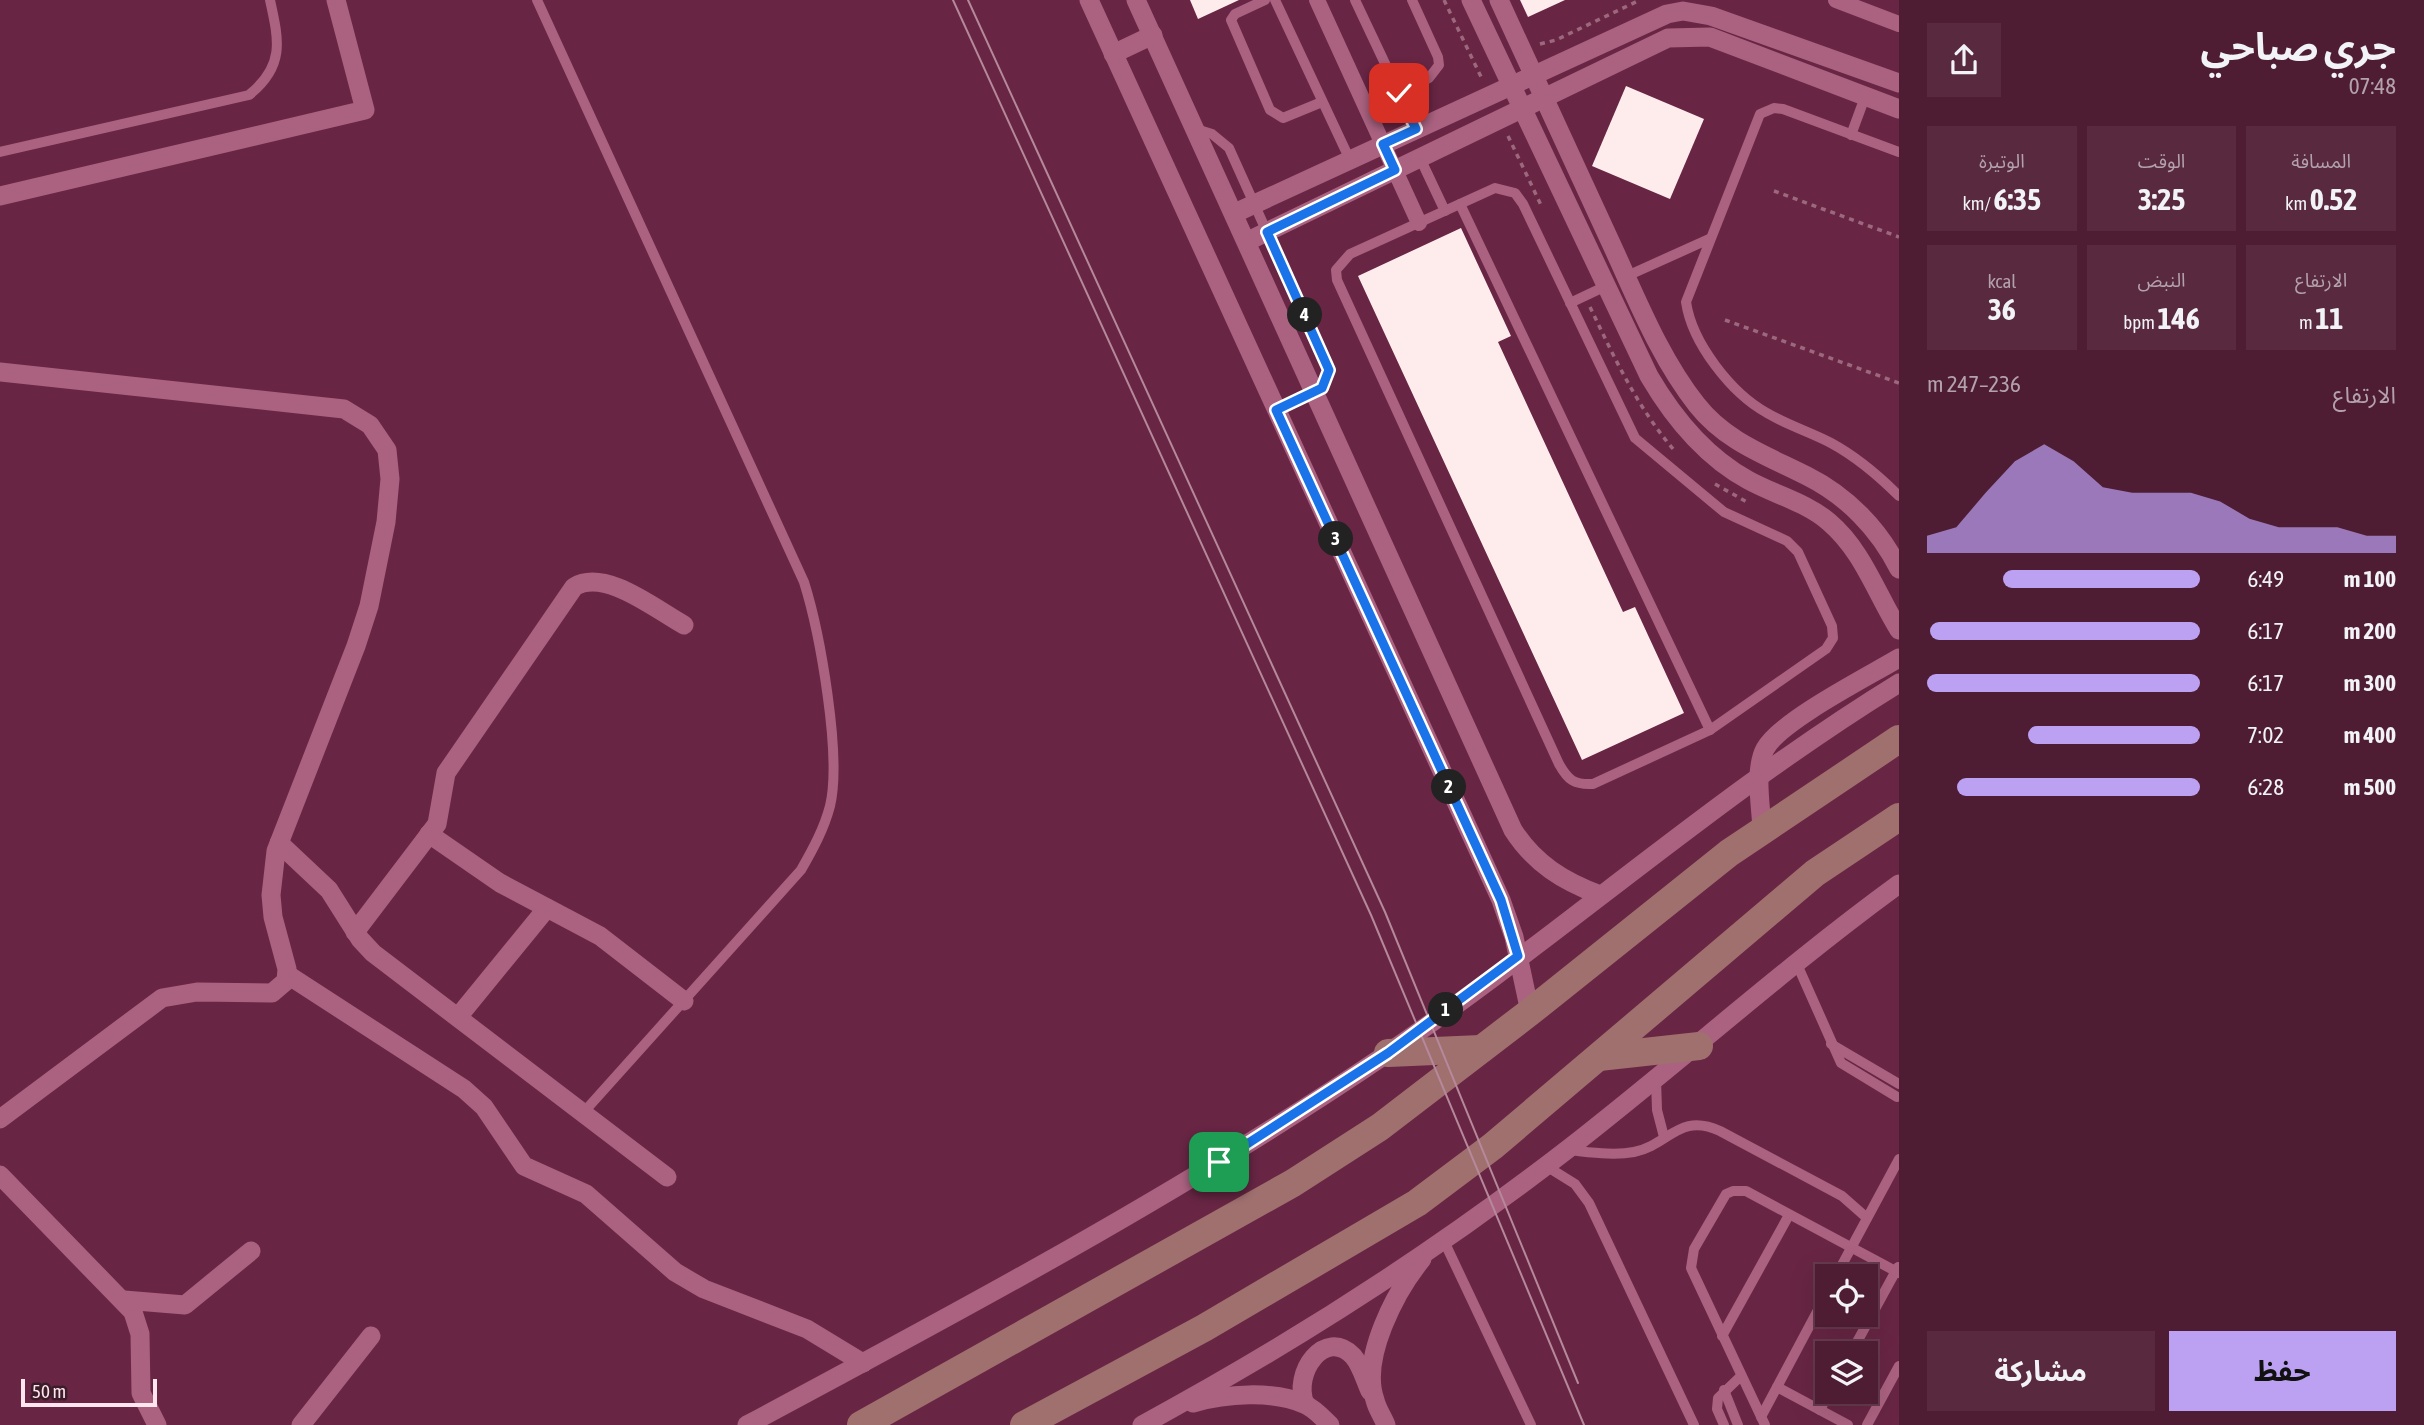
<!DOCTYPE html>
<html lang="ar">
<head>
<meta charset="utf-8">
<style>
  :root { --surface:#4e1c33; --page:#58293f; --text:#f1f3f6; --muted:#b3a1ac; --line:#653a4e; --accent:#bca0f2 }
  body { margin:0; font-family:"Asap Condensed","Noto Sans Arabic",sans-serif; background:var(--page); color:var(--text); direction:rtl; height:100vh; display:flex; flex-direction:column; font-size:26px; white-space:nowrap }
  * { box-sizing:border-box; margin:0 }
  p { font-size:23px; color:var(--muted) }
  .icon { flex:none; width:38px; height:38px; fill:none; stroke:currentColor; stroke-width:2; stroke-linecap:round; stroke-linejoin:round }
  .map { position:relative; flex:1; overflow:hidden; direction:ltr }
  .panel { display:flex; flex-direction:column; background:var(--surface); width:525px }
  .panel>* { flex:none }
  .controls { position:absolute; left:1815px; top:1264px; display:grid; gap:14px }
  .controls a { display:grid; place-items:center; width:63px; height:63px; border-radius:0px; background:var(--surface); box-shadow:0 7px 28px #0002,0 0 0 2px var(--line); font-size:35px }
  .scale { position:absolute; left:21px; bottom:18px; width:136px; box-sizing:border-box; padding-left:7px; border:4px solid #ffe5ee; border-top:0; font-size:19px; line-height:24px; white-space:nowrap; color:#ffe5ee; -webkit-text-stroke:5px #3b1d29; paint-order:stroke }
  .pin { position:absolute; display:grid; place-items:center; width:60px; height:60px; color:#fff; margin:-30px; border-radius:14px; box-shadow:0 4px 10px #0006 }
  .km { position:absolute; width:35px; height:35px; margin:-18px; border-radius:50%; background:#222; color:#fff; font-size:19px; line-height:35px; text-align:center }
  .round { display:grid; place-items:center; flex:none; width:74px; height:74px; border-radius:0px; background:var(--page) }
  .headline { display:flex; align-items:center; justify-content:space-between; height:119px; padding:0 28px }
  h1 { font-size:38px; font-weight:700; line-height:52px }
  .figures { display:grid; grid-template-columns:repeat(3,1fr); gap:10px; height:119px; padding:7px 28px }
  .figures div { display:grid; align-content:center; border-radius:0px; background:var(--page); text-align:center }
  .figures b { font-size:30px; font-weight:700 }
  .figures small { font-size:19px; font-weight:400 }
  .figures p { font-size:19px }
  .chart { height:196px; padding:14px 28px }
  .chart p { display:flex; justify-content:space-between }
  .chart svg { width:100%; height:126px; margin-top:7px; fill:var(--accent); opacity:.7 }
  .cta { display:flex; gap:14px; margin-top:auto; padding:14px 28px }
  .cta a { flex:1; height:80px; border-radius:0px; background:var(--accent); color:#111; font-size:28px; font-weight:700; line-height:80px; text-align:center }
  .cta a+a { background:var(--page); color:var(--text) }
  ul { padding:0 28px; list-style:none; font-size:23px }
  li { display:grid; grid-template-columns:112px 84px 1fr; align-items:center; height:52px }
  li i { height:18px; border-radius:9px; background:var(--accent) }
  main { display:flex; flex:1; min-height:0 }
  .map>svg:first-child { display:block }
  .building { fill:#feeced }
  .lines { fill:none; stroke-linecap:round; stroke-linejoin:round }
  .path { stroke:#9c687e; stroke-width:3.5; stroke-dasharray:5 5; stroke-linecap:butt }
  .service { stroke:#ab6280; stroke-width:10 }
  .pedestrian { stroke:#ab6280; stroke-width:16 }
  .minor { stroke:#ab6280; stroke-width:19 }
  .secondary { stroke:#a0706f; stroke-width:28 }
  .tram { stroke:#b6889b; stroke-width:2 }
  .route-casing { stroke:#fff; stroke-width:14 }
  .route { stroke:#1a73e8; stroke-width:9 }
</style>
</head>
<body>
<main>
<section class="panel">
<div class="headline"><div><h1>جري صباحي</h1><p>07:48</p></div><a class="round"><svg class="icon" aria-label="share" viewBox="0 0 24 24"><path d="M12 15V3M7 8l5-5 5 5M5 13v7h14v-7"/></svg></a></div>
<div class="figures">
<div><p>المسافة</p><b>0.52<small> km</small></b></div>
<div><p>الوقت</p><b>3:25</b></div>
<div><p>الوتيرة</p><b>6:35<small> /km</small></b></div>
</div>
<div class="figures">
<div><p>الارتفاع</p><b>11<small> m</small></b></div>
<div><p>النبض</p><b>146<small> bpm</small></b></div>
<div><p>kcal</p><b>36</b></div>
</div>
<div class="chart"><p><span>الارتفاع</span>236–247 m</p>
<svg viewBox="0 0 160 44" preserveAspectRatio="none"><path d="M0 44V38L10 35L20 23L30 12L40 6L50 12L60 21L70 23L80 23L90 23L100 26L110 32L120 35L130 35L140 35L150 38L160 38V44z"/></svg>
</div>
<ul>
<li><b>100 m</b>6:49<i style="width:72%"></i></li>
<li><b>200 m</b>6:17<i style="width:99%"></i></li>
<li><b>300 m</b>6:17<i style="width:100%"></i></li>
<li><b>400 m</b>7:02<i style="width:63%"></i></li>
<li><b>500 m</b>6:28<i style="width:89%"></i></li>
</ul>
<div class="cta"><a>حفظ</a><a>مشاركة</a></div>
</section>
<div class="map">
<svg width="1899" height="1425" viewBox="0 0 1899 1425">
  <rect width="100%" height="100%" fill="#682644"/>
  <g class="building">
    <polygon points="1190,0 1239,0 1198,19"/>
    <polygon points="1520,0 1565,0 1528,17"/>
    <polygon points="1626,86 1704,119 1670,199 1592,166"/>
    <polygon points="1461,228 1511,336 1498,342 1623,612 1635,607 1684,713 1582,760 1358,276"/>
  </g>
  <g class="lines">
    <g class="path">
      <polyline points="1444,0 1483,81"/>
      <polyline points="1540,44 1556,40 1640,0"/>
      <polyline points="1508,136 1541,205"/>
      <polyline points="1774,191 1899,237"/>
      <path d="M1590,307C1614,357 1637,407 1674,450"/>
      <polyline points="1725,320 1899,383"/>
      <polyline points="1715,484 1747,502"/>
    </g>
    <g class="service">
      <path d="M537,0L804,582C820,633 842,756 830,806C824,829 813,849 801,870L583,1113"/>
      <polyline points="1265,0 1235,14 1231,20 1270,110 1283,118 1322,102"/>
      <polyline points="1275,0 1350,160"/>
      <polyline points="1355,0 1416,129"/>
      <polyline points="1399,93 1429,78 1439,65 1438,57 1412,0"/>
      <polyline points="1196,129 1212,134 1229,148 1329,370 1322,388 1277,410"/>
      <polyline points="1851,135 1865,97"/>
      <path d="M0,152L249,95C285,66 279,41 270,0"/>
      <path d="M1899,152L1783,109L1774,108L1760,114L1686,302C1692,343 1731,393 1767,413C1787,425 1810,432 1831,443C1855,456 1879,476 1899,496"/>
      <polyline points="1420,158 1445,211"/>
      <path d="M1495,188L1515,193L1523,204L1635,438L1724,512L1787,541L1798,552L1832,626L1833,638L1826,649L1710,730L1593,784C1574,785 1568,780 1559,764L1337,280L1336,270L1350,254Z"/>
      <polyline points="1460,204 1710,730"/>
      <polyline points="1627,276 1709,239"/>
      <polyline points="1570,303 1606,286"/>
      <polyline points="1796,962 1841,1063 1897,1097"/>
      <polyline points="1831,1044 1899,1084"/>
      <polyline points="1656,1080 1657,1110 1664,1137"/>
      <path d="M1568,1150C1589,1152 1613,1156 1634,1152C1669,1145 1679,1112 1720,1131L1842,1196L1867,1218"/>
      <polyline points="1546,1166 1575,1184 1589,1203 1694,1425"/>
      <polyline points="1443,1239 1531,1425"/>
      <polyline points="1836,1276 1899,1159"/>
      <polyline points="1722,1336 1789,1215"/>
      <polyline points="1851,1353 1898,1267"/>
      <polyline points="1777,1387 1848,1425"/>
      <polyline points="1724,1390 1738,1425"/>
      <polyline points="1820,1410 1830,1391"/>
      <polyline points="1761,1417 1827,1293"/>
      <polyline points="1724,1425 1717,1409 1718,1398 1741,1376"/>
      <polyline points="1765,1425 1691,1268 1694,1249 1726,1194 1733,1191 1746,1191 1899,1273"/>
      <polyline points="1867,1425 1899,1366"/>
    </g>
    <g class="pedestrian">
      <polyline points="1317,0 1419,223"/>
      <polyline points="1836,0 1899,24"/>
    </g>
    <g class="minor">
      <polyline points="1089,0 1501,900 1514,937 1530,1012"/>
      <path d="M1136,0L1513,830C1535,864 1563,881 1600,895"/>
      <path d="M1471,0L1649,376C1673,417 1706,457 1748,480C1775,495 1806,502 1829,522C1863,551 1876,593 1899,630"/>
      <path d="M1499,0C1536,80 1573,161 1610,241C1636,297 1659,357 1697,405C1726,442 1768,456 1807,476C1847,496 1879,529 1899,569"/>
      <polyline points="1113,54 1153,35"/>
      <polyline points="0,196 365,110 336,0"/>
      <polyline points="1235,213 1667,14 1683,11 1711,16 1899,83"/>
      <polyline points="1248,241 1668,38 1710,37 1899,109"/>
      <polyline points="0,372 344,409 370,425 387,450 390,479 386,522 369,606 356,646 276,851 271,895 273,917 287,969 286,981 272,993 197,992 162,998 0,1119"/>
      <path d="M1762,829C1761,806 1754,770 1765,749C1780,721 1869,676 1899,658"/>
      <polyline points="429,834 500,883 600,936 684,1001"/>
      <polyline points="279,843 329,890 360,939 373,953 667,1177"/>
      <path d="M355,932L437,824L446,773L574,587C605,568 655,609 684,625"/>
      <polyline points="288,975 464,1089 484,1107 524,1166 586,1194 675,1272 704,1289 807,1329 863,1363"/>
      <polyline points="458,1017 547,908"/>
      <polyline points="0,1175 133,1312 140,1334 141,1393 157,1425"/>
      <polyline points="124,1300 185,1305 251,1251"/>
      <path d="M1193,1403C1225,1394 1273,1390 1304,1404C1314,1408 1323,1418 1330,1425"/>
      <path d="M1305,1404C1292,1373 1325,1327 1353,1356C1361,1365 1365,1380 1370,1391"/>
      <polyline points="301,1425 371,1336"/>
      <path d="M747,1425C964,1309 1181,1193 1385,1055C1560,936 1718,794 1899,683"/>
      <path d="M1142,1425C1290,1345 1435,1252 1568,1149C1680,1062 1785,967 1899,884"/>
      <path d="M1386,1425C1383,1417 1377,1409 1375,1400C1360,1358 1396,1291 1422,1259"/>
    </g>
    <g class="secondary">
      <polyline points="1388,1053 1481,1049"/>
      <polyline points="1599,1057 1699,1046"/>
      <polyline points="861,1425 1293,1183 1380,1127 1530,1012 1729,853 1899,739"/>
      <polyline points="1024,1425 1204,1328 1417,1203 1493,1146 1815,873 1899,817"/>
    </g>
    <g class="tram">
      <polyline points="953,0 1371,915 1584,1425"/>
      <polyline points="968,0 1385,912 1578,1383"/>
    </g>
  </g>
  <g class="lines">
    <g class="route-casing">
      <polyline id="route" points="1219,1162 1388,1053 1518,956 1501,900 1276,410 1322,388 1329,370 1267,232 1395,170 1383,144 1416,129 1399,93"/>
    </g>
    <use href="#route" class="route"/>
  </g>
</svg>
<div class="controls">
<a><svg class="icon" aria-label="locate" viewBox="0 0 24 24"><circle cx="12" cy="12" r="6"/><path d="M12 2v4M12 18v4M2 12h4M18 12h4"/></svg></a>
<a><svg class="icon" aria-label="layers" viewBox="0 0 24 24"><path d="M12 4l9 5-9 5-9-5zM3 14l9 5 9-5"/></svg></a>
</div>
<div class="scale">50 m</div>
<div class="pin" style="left:1219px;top:1162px;background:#1e9e55"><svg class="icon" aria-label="arrive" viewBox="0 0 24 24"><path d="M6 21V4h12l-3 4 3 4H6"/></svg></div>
<div class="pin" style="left:1399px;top:93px;background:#d93025"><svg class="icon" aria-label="check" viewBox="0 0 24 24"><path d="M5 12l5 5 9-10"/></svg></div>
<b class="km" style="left:1446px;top:1010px">1</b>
<b class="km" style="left:1449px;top:787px">2</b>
<b class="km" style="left:1336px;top:539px">3</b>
<b class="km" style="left:1305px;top:315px">4</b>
</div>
</main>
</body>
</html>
